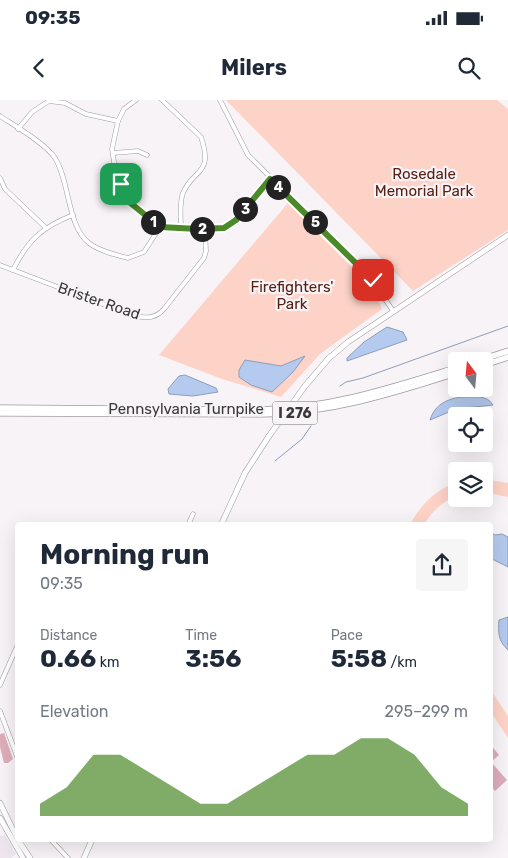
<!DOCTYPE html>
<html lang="en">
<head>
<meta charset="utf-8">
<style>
  :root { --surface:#fff; --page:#f6f6f7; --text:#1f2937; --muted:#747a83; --accent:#4b8929 }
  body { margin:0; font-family:Rubik,sans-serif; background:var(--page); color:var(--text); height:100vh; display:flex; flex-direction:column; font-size:19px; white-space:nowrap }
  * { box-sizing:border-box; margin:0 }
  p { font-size:16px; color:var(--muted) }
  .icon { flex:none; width:28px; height:28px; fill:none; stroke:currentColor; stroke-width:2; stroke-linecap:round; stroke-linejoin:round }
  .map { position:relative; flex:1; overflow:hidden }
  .drawer { position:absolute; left:15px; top:422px; width:478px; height:320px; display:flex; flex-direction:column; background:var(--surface); border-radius:5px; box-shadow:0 5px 20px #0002 }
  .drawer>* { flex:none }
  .needle { width:32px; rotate:344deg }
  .fabs { position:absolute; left:448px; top:252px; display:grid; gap:10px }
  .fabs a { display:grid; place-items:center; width:45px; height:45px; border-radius:5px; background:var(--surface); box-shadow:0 5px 20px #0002; font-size:25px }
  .pin { position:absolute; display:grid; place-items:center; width:42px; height:42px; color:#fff; margin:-21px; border-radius:10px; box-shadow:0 2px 8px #0006 }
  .km { position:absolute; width:25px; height:25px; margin:-12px; border-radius:50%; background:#222; color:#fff; font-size:14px; line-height:25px; text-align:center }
  .round { display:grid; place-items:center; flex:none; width:52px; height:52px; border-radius:5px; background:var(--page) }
  .summary { display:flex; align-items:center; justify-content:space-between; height:85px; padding:0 25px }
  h1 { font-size:28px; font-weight:700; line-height:38px }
  .stats { display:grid; grid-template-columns:repeat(3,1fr); gap:8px; height:85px; padding:5px 25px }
  .stats div { display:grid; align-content:center }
  .stats b { font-size:25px; font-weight:700 }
  .stats small { font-size:14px; font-weight:400 }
  .stats p { font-size:14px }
  .chart { height:140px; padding:10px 25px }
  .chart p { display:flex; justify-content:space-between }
  .chart svg { width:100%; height:90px; margin-top:5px; fill:var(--accent); opacity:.7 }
  .status { display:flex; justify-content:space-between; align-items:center; height:35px; padding:0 25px; background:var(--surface); direction:ltr }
  .status svg { height:14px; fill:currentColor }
  header { display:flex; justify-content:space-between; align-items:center; height:65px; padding:0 25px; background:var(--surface); font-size:22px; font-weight:700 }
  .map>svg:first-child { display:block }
  .built { fill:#efe5ef }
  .green { fill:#fed3c7 }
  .water { fill:#b4caee; stroke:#8f9eb8 }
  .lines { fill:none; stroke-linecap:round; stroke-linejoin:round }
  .stream { stroke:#8f9eb8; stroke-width:1 }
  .building { fill:#ddaeba }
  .minor-casing { stroke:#9f9b9f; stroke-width:5 }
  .major-casing { stroke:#9f9b9f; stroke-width:6 }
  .highway-casing { stroke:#9f9b9f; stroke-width:7 }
  .minor { stroke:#fff; stroke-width:4 }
  .major { stroke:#fff; stroke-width:5 }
  .highway { stroke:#fff; stroke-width:5.5 }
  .major-bridge-casing { stroke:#9f9b9f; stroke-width:6; stroke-linecap:butt }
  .major-bridge { stroke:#fff; stroke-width:5 }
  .route-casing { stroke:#fff; stroke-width:10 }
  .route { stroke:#4b8929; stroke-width:6 }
  .labels { text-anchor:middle; stroke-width:4.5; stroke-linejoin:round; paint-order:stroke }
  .shield { fill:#f7f3f7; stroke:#737173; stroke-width:1 }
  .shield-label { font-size:14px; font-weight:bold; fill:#3a393a }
  .park-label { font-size:15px; fill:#582012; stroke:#f7f3f7 }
  .street-label { font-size:15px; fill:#3a393a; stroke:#f7f3f7 }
</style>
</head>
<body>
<div class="status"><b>09:35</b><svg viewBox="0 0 49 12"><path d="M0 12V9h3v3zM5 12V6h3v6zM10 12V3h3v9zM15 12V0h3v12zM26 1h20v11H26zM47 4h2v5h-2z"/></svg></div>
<header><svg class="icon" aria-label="back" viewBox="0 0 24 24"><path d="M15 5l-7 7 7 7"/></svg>Milers<svg class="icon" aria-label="search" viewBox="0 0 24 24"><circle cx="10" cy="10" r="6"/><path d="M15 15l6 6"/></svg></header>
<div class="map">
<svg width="508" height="758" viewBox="0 0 508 758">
  <rect width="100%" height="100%" fill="#f7f3f7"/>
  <polygon class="built" points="0,735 2,736 5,735 16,754 11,758 0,758"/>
  <g class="green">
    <polygon points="226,0 497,0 508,9 508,130 413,191"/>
    <polygon points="288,103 372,187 382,209 320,254 281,297 222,279 159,255"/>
    <polygon points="484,379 508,383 508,397 484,392"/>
    <path d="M456,383V396C442,402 431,412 424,425H410C420,405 435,390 456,383Z"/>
    <polygon points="490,589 508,616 508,638 490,611"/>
  </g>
  <g class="water">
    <polygon points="387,227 403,232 407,240 347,261 347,258 364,242"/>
    <polygon points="305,256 293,272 272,292 251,285 239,277 239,270 245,260 281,266"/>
    <polygon points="185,275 216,288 218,292 193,296 169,294 168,289 179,276"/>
    <path d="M466,297C476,297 487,295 493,305L465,308L449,312L430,320C435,303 451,297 466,297Z"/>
    <polygon points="492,433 495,435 502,434 508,437 508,467 490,458 490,434"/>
    <path d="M508,517V550C498,541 498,532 499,520Z"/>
  </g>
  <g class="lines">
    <g class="stream">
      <polyline points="340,286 346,282 363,278 508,226"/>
      <polyline points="275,361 302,339 311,326"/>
    </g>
  </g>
  <g class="building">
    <polygon points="4,633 13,659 8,663 4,663 0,647 0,634"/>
    <polygon points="490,644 499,655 491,662 507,680 495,691 490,685"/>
  </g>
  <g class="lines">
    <g class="minor-casing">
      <g id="minor">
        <polyline points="136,0 124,9 118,21 112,49 114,62 128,101 160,127 198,129 224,128 236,120 270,79"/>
        <path d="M162,0L201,37C214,76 193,68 183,93C179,103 181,118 181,129"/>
        <polyline points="220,0 248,55 368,174 393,211"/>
        <path d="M0,16C15,26 46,44 55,58C70,82 67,126 89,143C99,151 116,155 128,158L144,152L160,127"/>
        <polyline points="18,29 32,12 49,1 65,3 86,14 118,21"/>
        <polyline points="113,53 138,51 147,55"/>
        <polyline points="0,78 5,89 46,128"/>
        <path d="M0,165L134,216C147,218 155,219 164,209L204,158L206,151L205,129"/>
        <path d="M13,170C28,140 42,127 73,115"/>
        <polyline points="188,425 193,414"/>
        <polyline points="0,585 18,544"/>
        <polyline points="0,611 18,659"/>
        <polyline points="51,740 68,758"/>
      </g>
    </g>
    <g class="major-casing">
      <g id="major">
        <polyline points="305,286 329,258 348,242 508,135"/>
        <polyline points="221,425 245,373 269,336"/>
        <polyline points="0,703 18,740"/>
        <polyline points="0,718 23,758"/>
        <polyline points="18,740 30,758"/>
        <polyline points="84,758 92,740"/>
      </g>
    </g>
    <g class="highway-casing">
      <g id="highway">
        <polyline points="477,261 508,251"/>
        <polyline points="484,265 508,257"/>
        <path d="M0,308L259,310C328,309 391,288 456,268"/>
        <path d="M0,313L261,314C329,313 391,294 456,273"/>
      </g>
    </g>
    <use href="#minor" class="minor"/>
    <use href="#major" class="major"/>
    <use href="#highway" class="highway"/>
    <g class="major-bridge-casing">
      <polyline id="major-bridge" points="269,336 305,286"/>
    </g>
    <use href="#major-bridge" class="major-bridge"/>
  </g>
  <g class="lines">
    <g class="route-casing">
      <polyline id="route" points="121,84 128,101 160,127 198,129 224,128 236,120 270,79 373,180"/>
    </g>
    <use href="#route" class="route"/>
  </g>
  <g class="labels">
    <rect class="shield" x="272.5" y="301.5" width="45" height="23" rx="4"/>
    <g class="shield-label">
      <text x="295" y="318">I 276</text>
    </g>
    <g class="park-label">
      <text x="424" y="79">Rosedale<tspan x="424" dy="17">Memorial Park</tspan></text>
      <text x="292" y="192">Firefighters'<tspan x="292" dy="17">Park</tspan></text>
    </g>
    <g class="street-label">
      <text transform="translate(99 201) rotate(19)" y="5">Brister Road</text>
      <text x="186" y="314">Pennsylvania Turnpike</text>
    </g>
  </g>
</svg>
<div class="fabs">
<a><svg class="needle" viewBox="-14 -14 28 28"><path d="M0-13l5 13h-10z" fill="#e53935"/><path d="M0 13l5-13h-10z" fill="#747a83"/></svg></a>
<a><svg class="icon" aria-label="locate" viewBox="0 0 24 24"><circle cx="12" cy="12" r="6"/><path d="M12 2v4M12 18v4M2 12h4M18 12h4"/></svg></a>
<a><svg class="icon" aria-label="layers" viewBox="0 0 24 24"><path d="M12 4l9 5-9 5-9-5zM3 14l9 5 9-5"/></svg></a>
</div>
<div class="pin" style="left:121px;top:84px;background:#1e9e55"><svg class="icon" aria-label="arrive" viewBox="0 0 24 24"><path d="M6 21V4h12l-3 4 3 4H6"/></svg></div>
<div class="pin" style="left:373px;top:180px;background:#d93025"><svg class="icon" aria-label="check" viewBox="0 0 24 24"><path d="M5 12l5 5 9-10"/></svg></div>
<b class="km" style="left:153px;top:122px">1</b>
<b class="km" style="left:202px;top:129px">2</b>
<b class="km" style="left:245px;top:109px">3</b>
<b class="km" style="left:278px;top:87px">4</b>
<b class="km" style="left:315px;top:122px">5</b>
<section class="drawer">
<div class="summary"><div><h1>Morning run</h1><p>09:35</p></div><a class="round"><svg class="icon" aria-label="share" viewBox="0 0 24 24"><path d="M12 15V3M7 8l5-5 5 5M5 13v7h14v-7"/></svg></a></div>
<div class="stats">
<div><p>Distance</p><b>0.66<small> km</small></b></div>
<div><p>Time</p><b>3:56</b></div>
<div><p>Pace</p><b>5:58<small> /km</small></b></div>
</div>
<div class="chart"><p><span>Elevation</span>295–299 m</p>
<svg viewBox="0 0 160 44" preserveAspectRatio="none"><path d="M0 44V38L10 30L20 14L30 14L40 22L50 30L60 38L70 38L80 30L90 22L100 14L110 14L120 6L130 6L140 14L150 30L160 38V44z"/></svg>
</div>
</section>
</div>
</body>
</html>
